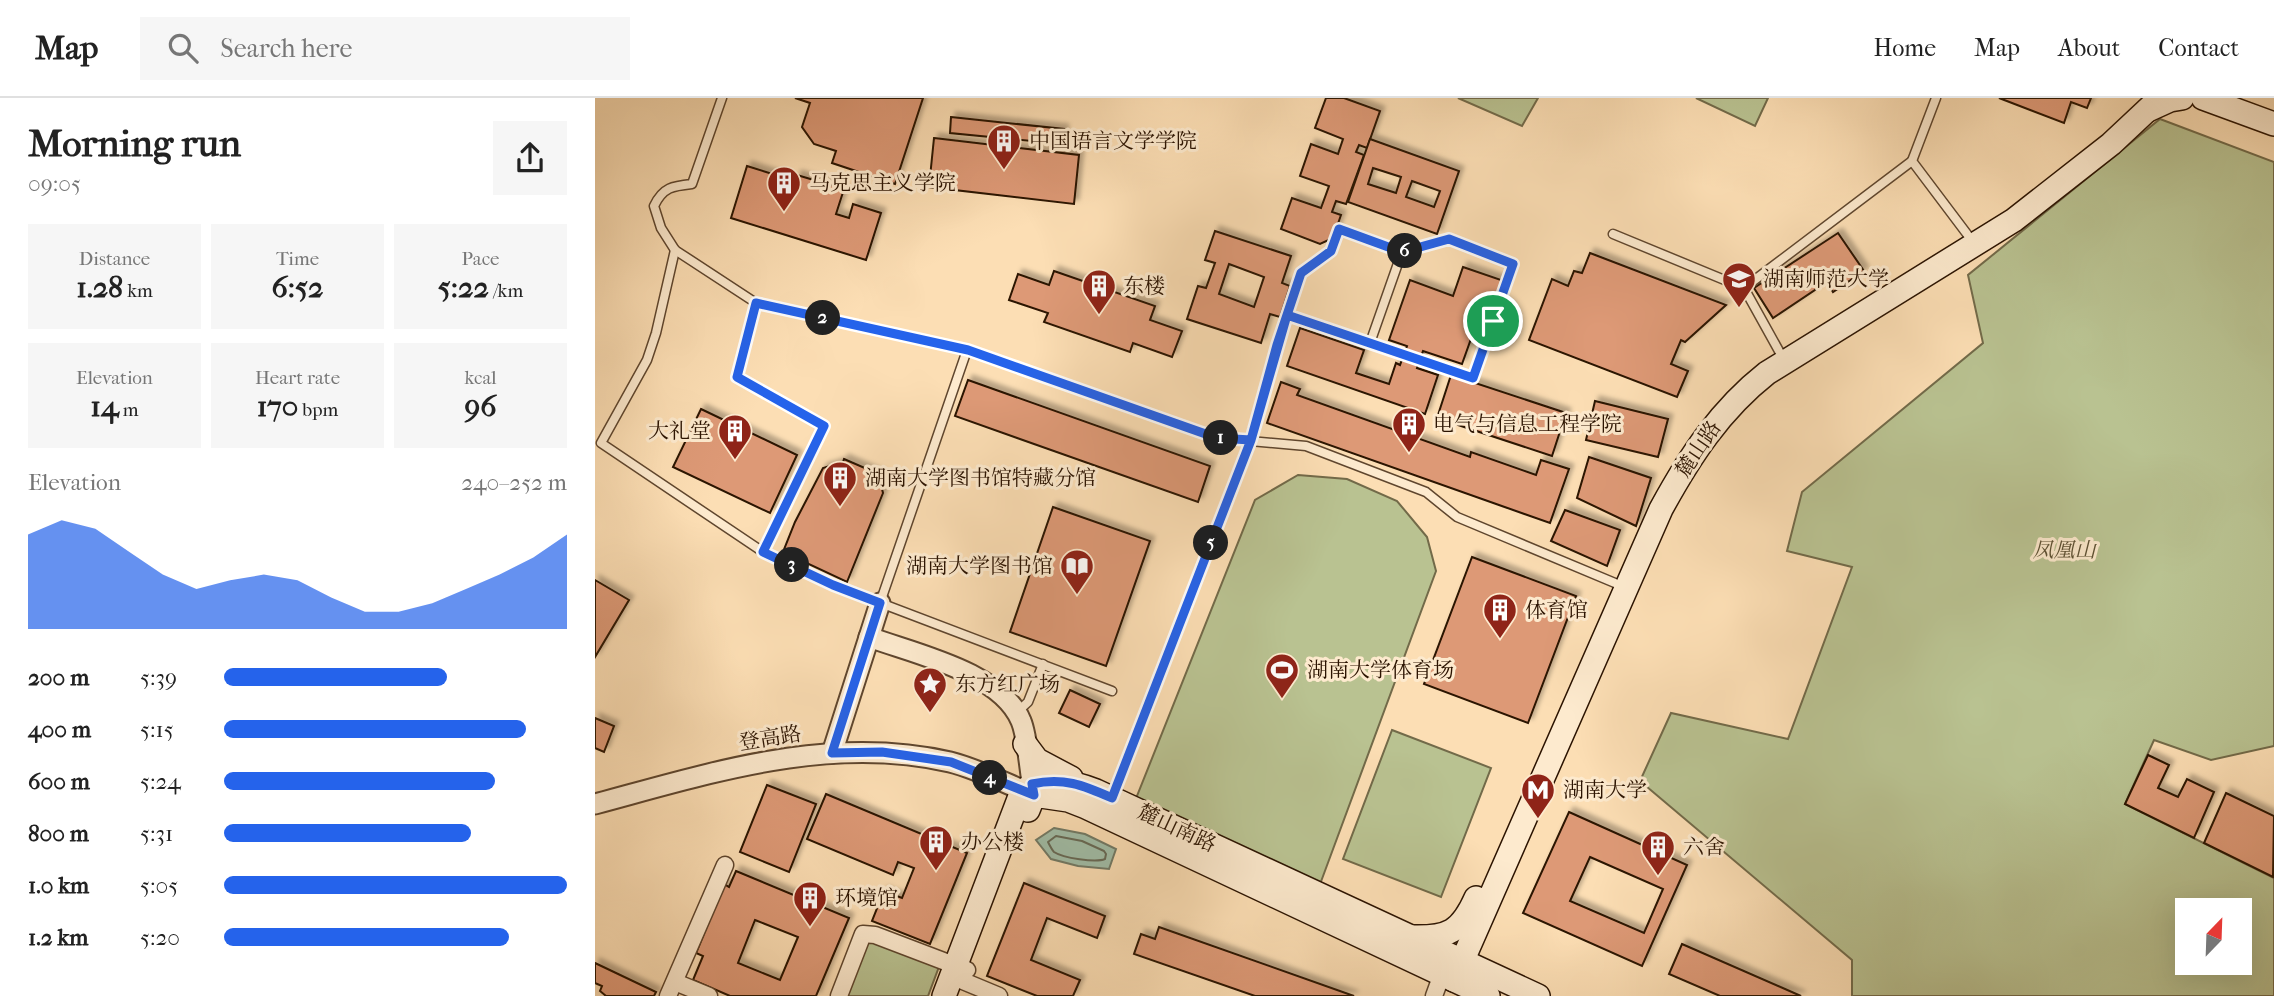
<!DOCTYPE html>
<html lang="en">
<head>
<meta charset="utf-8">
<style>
  :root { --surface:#fff; --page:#f6f6f6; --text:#222; --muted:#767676; --line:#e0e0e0; --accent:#2563eb }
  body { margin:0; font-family:"IM FELL French Canon","Noto Serif SC",serif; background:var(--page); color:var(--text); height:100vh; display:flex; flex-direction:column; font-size:26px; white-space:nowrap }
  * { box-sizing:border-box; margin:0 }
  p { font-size:23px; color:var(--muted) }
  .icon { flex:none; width:38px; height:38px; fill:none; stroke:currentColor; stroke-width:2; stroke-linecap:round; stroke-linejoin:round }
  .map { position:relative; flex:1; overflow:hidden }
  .details { display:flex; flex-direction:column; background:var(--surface); width:595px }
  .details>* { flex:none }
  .needle { width:46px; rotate:23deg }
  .buttons { position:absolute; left:1580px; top:800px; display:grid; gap:14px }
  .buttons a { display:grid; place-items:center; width:77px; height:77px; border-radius:0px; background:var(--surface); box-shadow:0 7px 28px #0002; font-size:35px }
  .pin { position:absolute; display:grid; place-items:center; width:60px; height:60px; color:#fff; margin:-30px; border:4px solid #fff; border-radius:50%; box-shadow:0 2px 7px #0007 }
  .km { position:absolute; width:35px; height:35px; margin:-18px; border-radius:50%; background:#222; color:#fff; font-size:19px; line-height:35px; text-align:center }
  .round { display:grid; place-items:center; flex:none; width:74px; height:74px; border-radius:0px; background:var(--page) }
  .overview { display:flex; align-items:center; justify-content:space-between; height:119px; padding:0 28px }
  h1 { font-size:38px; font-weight:700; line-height:52px }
  .figures { display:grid; grid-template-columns:repeat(3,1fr); gap:10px; height:119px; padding:7px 28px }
  .figures div { display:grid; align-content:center; border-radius:0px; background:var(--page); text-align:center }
  .figures b { font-size:30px; font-weight:700 }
  .figures small { font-size:19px; font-weight:400 }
  .figures p { font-size:19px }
  .chart { height:196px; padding:14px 28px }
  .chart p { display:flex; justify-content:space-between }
  .chart svg { width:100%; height:126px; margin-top:7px; fill:var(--accent); opacity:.7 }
  ul { padding:0 28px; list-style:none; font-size:23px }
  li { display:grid; grid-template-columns:112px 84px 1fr; align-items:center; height:52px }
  li i { height:18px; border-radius:9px; background:var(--accent) }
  header { display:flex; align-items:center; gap:42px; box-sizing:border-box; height:98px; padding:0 35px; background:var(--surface); border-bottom:2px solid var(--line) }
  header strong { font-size:33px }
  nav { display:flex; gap:38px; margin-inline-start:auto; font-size:24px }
  .search { width:490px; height:63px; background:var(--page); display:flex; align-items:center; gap:18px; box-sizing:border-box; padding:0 24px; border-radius:0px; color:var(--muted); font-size:26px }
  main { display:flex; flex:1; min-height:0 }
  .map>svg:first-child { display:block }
  .green { fill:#b9c291; stroke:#726a49; stroke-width:2; fill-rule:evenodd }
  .water { fill:#a0bda7; stroke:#717965; stroke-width:2 }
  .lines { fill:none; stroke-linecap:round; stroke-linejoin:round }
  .shore { stroke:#666854; stroke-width:2 }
  .building { fill:#dd9976; stroke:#2b1301; stroke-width:2; fill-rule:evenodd; filter:url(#shadow) }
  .service-casing { stroke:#5f462e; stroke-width:11 }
  .minor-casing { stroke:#5f462e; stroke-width:19 }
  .tertiary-casing { stroke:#5f462e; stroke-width:23 }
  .secondary-casing { stroke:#2b1301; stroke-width:26 }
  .service { stroke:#fdeace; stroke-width:8 }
  .minor { stroke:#fdeace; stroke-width:16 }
  .tertiary { stroke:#fdeace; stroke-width:19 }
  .secondary { stroke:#fdeace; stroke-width:23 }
  .route-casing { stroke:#fff; stroke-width:14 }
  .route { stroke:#2563eb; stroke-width:9 }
  .labels { text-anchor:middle; stroke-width:6; stroke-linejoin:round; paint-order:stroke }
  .poi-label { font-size:21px; fill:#2b1301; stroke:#fdeace; text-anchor:start }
  .street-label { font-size:21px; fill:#2b1301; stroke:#fdeace }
  .park-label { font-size:21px; font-style:italic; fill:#5d5033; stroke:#fdeace }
</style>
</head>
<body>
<header>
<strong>Map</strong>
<div class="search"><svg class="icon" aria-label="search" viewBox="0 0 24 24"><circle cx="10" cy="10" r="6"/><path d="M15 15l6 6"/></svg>Search here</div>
<nav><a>Home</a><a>Map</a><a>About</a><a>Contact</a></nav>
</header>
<main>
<section class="details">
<div class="overview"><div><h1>Morning run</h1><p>09:05</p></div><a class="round"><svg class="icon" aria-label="share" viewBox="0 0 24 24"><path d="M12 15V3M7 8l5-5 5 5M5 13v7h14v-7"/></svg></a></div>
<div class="figures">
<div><p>Distance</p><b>1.28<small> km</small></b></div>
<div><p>Time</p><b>6:52</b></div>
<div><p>Pace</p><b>5:22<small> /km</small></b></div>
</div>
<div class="figures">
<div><p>Elevation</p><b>14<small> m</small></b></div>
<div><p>Heart rate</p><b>170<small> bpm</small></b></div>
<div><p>kcal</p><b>96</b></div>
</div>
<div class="chart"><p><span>Elevation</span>240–252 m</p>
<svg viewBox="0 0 160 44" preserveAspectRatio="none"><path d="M0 44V11L10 6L20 9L30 17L40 25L50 30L60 27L70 25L80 27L90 33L100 38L110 38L120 35L130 30L140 25L150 19L160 11V44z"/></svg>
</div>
<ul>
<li><b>200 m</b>5:39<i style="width:65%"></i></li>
<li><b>400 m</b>5:15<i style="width:88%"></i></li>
<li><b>600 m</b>5:24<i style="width:79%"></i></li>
<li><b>800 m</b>5:31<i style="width:72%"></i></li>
<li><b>1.0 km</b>5:05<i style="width:100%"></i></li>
<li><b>1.2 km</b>5:20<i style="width:83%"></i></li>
</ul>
</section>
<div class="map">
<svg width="1679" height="898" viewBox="0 0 1679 898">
  <defs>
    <filter id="shadow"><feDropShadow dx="4.5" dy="-4.5" stdDeviation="2" flood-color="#0004"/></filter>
  </defs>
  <rect width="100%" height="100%" fill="#fcdeb4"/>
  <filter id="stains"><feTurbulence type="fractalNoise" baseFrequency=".00286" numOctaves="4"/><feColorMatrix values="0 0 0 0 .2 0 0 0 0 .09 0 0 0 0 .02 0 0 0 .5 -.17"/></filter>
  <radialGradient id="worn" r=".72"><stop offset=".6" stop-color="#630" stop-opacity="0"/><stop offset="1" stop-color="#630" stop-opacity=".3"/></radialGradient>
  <g class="green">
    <polygon points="863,0 943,0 927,28"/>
    <polygon points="1101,0 1173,0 1160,28"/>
    <path d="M1565,21L1679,64V648L1616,662L1559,642L1530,706L1679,780V898H1257V862L1045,683L1076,615L1193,641L1257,469L1192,453L1207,394L1388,245L1373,177ZM1592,812H1645V864H1592Z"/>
    <polygon points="703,377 752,381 802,403 832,439 841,473 724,789 540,703 660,402"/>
    <polygon points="797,632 896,670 846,799 748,761"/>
    <polygon points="272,838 345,866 333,898 249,898"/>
  </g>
  <polygon class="water" points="459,730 490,736 521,751 514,771 483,768 456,761 441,742"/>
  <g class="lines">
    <path class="shore" d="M461,738L487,743L509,753L511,756L510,761C501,765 468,760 459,754C457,752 454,746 453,744Z"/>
  </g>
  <g class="building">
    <polygon points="200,0 328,0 300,86 237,65 241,53 219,46 207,29 215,5"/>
    <polygon points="731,0 749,0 785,13 772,50 764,47 761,54 769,57 751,106 741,103 737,114 746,117 738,140 725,146 686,131 697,100 726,110 734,88 705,78 716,46 743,56 748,41 720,30"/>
    <polygon points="1404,0 1496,0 1492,10 1476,4 1469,25"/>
    <polygon points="356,19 469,31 467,46 355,35"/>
    <polygon points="339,40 484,57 479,106 334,89"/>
    <path d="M775,41L864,73L842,136L753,104ZM778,70L806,79L801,95L773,86ZM817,83L845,93L839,109L811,99Z"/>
    <polygon points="152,68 187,79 182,96 195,100 202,77 249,91 241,116 254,120 258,106 286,115 271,162 136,120"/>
    <path d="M620,133L696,158L687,185L695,188L685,219L675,216L666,245L592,221L603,188L611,190L620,165L610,162ZM634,166L669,179L659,209L624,196Z"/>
    <polygon points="1243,135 1269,173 1238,194 1232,184 1178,220 1159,190"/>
    <polygon points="995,155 1131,207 1090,244 1086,242 1076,266 1093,273 1082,299 934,242 957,181 973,188 979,173 987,175"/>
    <polygon points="868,169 909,183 898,214 887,210 867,266 828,253 822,270 843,277 830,316 692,268 705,230 769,252 761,275 794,286 801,265 805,267 812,248 794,242 815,182 858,198"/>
    <polygon points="459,173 560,208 555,222 587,233 577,259 538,245 535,254 449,224 453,215 414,202 423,176 454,187"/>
    <polygon points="856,277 971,315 957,358 842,320"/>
    <polygon points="373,282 615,368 603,404 360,318"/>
    <polygon points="686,284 705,291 702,297 875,359 876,354 941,377 946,362 974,371 955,425 672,325"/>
    <polygon points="1000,303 1073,321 1063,359 991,342"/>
    <polygon points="106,311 202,357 175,415 78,369"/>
    <polygon points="994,359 1056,380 1041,428 982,400"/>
    <polygon points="249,361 286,377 285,383 288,395 252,484 188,454 200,424 228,370 248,364"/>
    <polygon points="458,409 555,443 511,568 415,534"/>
    <polygon points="970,412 1025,432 1012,468 956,443"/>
    <polygon points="877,459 981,498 933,625 829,586"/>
    <polygon points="0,482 34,502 0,559"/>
    <polygon points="475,592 505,606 494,629 464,615"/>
    <polygon points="0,620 19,628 9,654 0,650"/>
    <polygon points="1553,657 1574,667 1563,690 1583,699 1592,681 1619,694 1599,740 1530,706"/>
    <polygon points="172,687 221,706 194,774 145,754"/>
    <polygon points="1631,695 1679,718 1678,779 1609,745"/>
    <polygon points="231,696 372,755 335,846 277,823 289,793 307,800 319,770 303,764 298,777 212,741"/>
    <path d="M974,714L1092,767L1047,868L928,815ZM995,759L1068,791L1049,835L975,803Z"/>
    <path d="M141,773L254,820L221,898H135L98,882L108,858L101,855L129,786L134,789ZM160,822L203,839L185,882L143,865Z"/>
    <polygon points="429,785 510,818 502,840 452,820 436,862 485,882 478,898 442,898 392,878"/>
    <polygon points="564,829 759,898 660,898 539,856 546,836 560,841"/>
    <polygon points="1087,846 1206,898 1125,898 1074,876"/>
    <polygon points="0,865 61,894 59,898 11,898 5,893 7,888 0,885"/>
  </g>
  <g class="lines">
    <g class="service-casing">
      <g id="service">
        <path d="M127,0L97,86C78,88 68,89 59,108L66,130L80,152L161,205L372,252L622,340L711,348L831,394L862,419L1020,485"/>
        <polyline points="1341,0 1317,63 1372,136"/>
        <polyline points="1018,136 1149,190"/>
        <polyline points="80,152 61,235 52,262 6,345 168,454 238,487 517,593"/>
        <polyline points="161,205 142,279 229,328 168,454"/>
        <polyline points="692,217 775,245 807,154"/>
        <polyline points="1184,253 1149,190 1317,63"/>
        <polyline points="285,505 372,252"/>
        <polyline points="421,615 433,604 448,566"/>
        <polyline points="518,698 655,342 682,247 706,175 736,153 744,131 807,154 854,141 918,166 878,280 775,245"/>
      </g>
    </g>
    <g class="minor-casing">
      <g id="minor">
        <polyline points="368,883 404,898"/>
        <polyline points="80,884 114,898"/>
        <polyline points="73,898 130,767"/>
        <polyline points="244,898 268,836 280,837 372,872"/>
        <polyline points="839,898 847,876"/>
      </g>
    </g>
    <g class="tertiary-casing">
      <g id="tertiary">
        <path d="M274,539C320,556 406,574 426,623C433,639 435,678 439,697"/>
        <polyline points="237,655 285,505"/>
        <path d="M0,706C116,675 234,636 355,664C383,671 412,686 439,697"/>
      </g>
    </g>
    <g class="secondary-casing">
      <g id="secondary">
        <polyline points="1608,0 1679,26"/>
        <polyline points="1553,12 1575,2 1587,0"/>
        <polyline points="430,646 442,662 476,680"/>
        <polyline points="433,712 439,697 473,702 491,709 893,898"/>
        <path d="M817,839C853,840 866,834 881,800"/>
        <path d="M859,882L1066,411C1095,358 1125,312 1172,275L1419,122L1516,46L1565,0"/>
        <path d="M349,898L427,693C451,677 475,683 501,693L943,898"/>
      </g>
    </g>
    <use href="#service" class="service"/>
    <use href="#minor" class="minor"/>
    <use href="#tertiary" class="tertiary"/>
    <use href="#secondary" class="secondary"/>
  </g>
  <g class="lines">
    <g class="route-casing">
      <path id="route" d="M898,223L878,280L692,217L656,342L622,340L373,252L161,205L142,279L229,328L168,454L238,487L285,505L237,655L287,654L356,664L439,697L437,686C468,679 488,687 517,700L656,342L682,247L706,175L736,153L744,131L807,154L854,141L918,166L898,223"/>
    </g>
    <use href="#route" class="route"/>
  </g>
  <defs>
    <g id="building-pin" transform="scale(1.75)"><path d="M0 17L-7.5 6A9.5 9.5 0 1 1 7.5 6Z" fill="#8f2418" stroke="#fdeace"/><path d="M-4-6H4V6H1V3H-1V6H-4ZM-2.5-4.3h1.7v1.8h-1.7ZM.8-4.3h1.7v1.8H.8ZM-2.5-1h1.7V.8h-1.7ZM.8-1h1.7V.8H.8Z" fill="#fff"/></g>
    <g id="university-pin" transform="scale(1.75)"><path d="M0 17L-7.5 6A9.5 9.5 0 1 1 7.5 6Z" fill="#8f2418" stroke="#fdeace"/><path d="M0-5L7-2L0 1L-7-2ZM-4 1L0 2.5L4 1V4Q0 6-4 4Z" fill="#fff"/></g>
    <g id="library-pin" transform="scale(1.75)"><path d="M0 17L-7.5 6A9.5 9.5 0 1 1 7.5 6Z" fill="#8f2418" stroke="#fdeace"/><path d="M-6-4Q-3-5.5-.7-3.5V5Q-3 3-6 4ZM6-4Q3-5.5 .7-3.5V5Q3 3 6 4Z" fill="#fff"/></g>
    <g id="stadium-pin" transform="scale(1.75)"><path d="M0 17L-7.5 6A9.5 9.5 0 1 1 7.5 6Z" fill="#8f2418" stroke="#fdeace"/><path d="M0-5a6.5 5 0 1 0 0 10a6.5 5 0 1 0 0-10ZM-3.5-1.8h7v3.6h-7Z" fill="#fff"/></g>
    <g id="sight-pin" transform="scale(1.75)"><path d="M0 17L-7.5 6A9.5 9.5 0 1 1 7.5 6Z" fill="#8f2418" stroke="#fdeace"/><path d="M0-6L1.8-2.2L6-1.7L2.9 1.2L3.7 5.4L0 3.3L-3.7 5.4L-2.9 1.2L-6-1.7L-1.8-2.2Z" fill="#fff"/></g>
    <g id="metro-pin" transform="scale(1.75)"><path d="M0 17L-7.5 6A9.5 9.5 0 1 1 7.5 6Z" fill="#8f2418" stroke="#fdeace"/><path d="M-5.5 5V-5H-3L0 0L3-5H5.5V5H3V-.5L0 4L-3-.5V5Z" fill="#fff"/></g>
  </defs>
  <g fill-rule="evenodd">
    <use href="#building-pin" x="409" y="43"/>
    <use href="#building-pin" x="189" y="85"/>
    <use href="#university-pin" x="1144" y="181"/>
    <use href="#building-pin" x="504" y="188"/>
    <use href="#building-pin" x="814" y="326"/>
    <use href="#building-pin" x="140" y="333"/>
    <use href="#building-pin" x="245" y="380"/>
    <use href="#library-pin" x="482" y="468"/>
    <use href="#building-pin" x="905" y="512"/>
    <use href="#stadium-pin" x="687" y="572"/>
    <use href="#sight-pin" x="335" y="586"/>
    <use href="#metro-pin" x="943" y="692"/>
    <use href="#building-pin" x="341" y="744"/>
    <use href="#building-pin" x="1063" y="749"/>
    <use href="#building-pin" x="215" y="800"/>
  </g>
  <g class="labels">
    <g class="poi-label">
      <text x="434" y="50">中国语言文学学院</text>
      <text x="214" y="92">马克思主义学院</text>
      <text x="1168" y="188">湖南师范大学</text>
      <text x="528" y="195">东楼</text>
      <text x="838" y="333">电气与信息工程学院</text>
      <text x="116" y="340" text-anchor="end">大礼堂</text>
      <text x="270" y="387">湖南大学图书馆特藏分馆</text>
      <text x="458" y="475" text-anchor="end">湖南大学图书馆</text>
      <text x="930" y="519">体育馆</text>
      <text x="712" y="579">湖南大学体育场</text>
      <text x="360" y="593">东方红广场</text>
      <text x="968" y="699">湖南大学</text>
      <text x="366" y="751">办公楼</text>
      <text x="1088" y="756">六舍</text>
      <text x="240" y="807">环境馆</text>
    </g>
    <g class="street-label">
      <text transform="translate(1103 351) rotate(-56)" y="7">麓山路</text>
      <text transform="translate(175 640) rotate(-9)" y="7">登高路</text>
      <text transform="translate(582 730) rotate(25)" y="7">麓山南路</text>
    </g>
    <g class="park-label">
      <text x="1469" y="459">凤凰山</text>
    </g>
  </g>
  <rect width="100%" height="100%" filter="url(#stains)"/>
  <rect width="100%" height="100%" fill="url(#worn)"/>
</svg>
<div class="buttons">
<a><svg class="needle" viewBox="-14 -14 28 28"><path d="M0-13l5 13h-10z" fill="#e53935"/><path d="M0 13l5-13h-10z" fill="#767676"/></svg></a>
</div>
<div class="pin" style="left:898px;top:223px;background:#1e9e55"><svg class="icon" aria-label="arrive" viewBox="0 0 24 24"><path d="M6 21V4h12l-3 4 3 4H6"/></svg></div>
<b class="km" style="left:626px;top:340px">1</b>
<b class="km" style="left:228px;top:220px">2</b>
<b class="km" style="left:197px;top:467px">3</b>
<b class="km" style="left:395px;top:680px">4</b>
<b class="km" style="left:616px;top:445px">5</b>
<b class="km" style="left:810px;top:153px">6</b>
</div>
</main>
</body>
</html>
